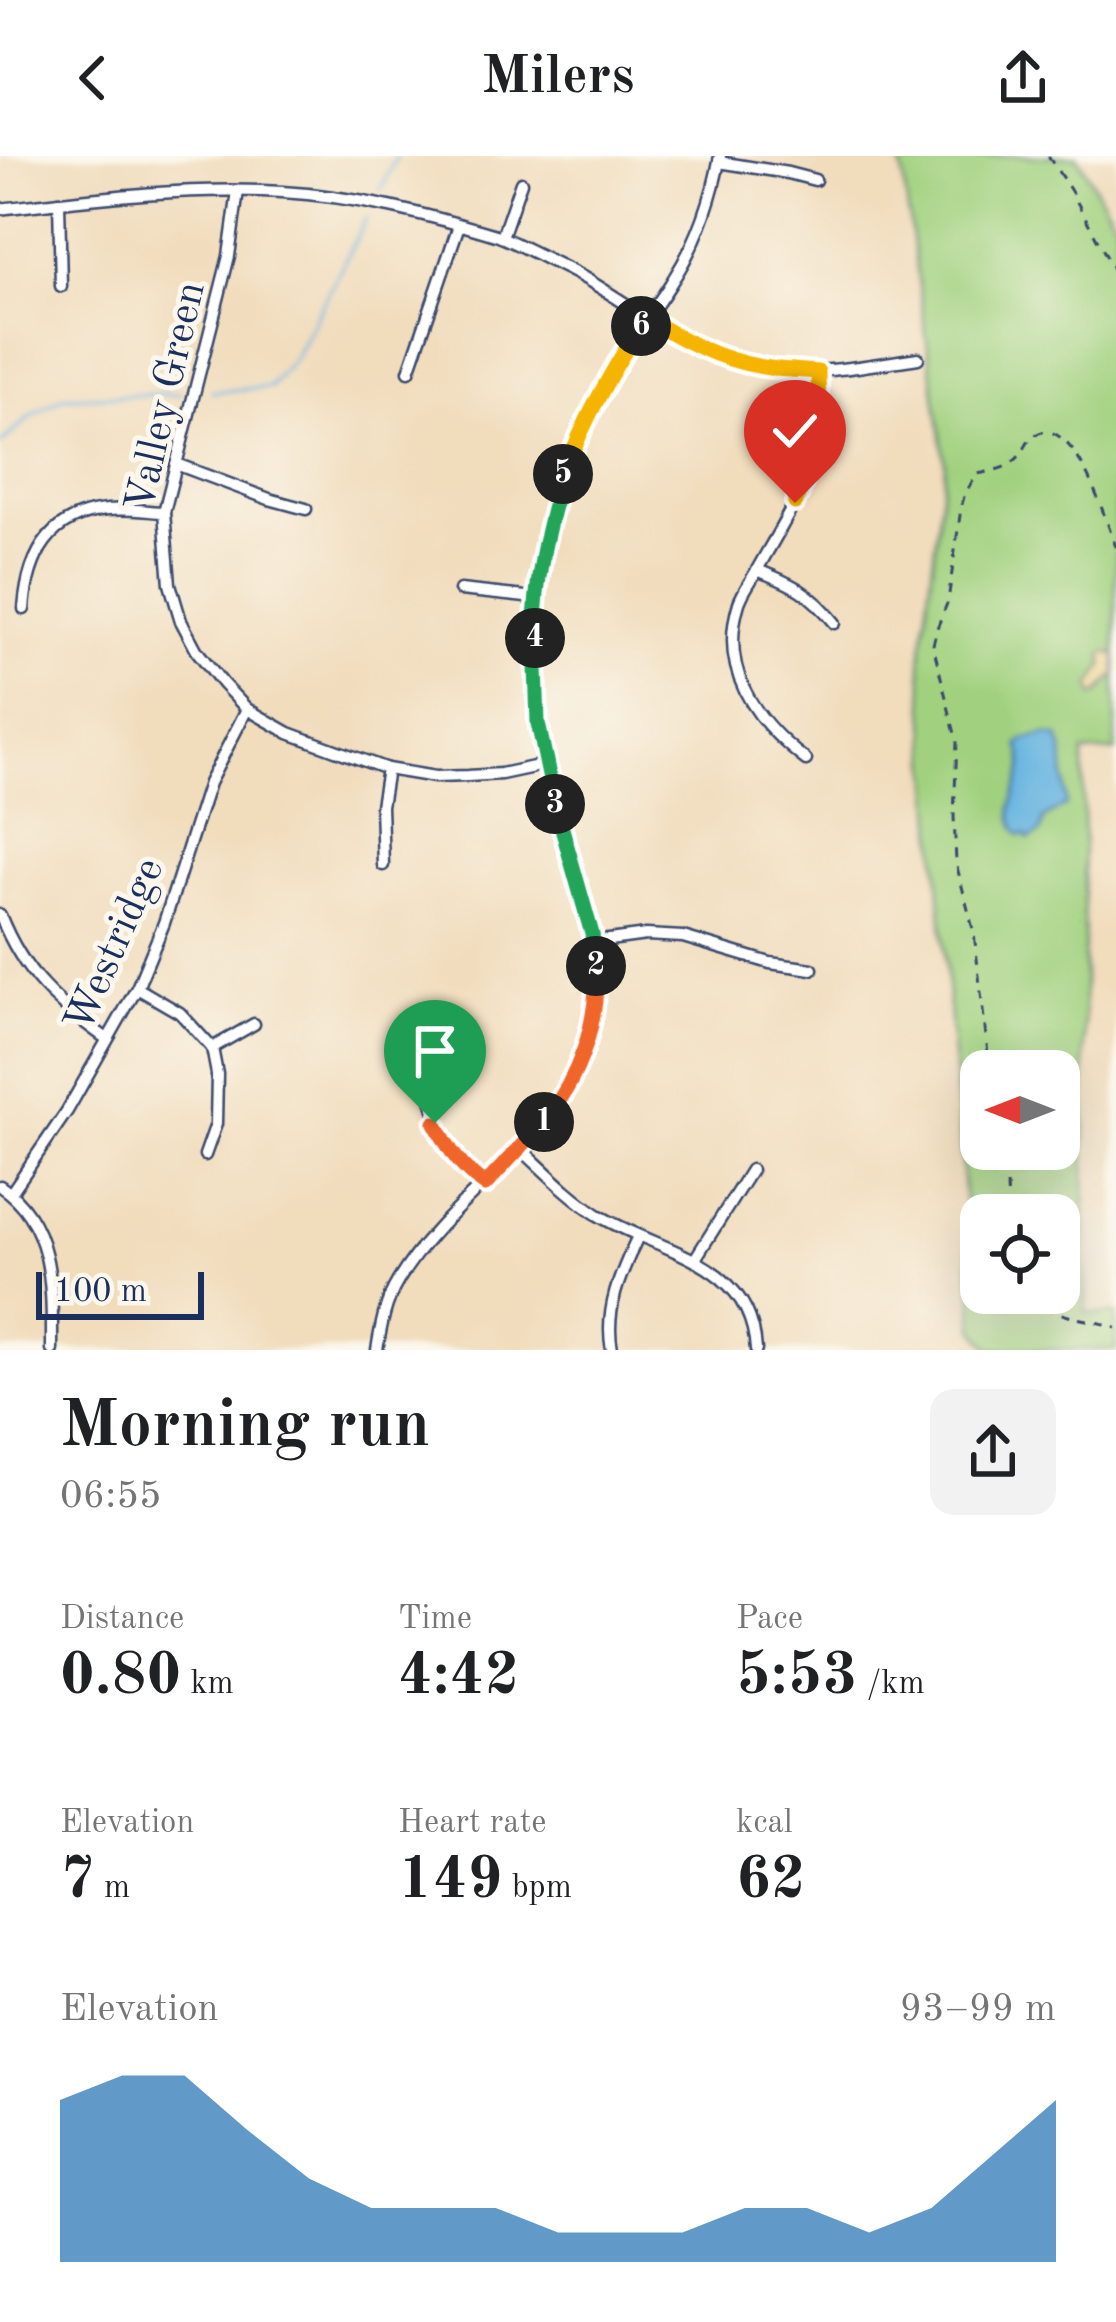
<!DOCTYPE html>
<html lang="en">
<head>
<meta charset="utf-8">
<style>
  :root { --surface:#fff; --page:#f2f2f2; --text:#202124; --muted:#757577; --accent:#1f6fb2 }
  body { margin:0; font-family:"Old Standard TT",serif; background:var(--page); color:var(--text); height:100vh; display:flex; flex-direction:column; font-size:45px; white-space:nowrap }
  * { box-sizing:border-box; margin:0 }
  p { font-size:39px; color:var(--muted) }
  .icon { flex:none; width:66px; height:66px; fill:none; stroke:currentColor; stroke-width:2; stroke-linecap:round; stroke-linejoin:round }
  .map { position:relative; height:1194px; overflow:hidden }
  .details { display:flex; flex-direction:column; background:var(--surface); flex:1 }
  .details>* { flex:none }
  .needle { width:78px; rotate:270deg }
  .fabs { position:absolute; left:960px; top:894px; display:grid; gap:24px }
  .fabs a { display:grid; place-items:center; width:120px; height:120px; border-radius:24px; background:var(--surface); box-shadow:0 12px 48px #0002; font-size:60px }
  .scale { position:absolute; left:36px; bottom:30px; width:168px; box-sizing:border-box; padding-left:12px; border:6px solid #1b2f5e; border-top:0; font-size:33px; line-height:42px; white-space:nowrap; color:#1b2f5e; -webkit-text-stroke:9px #fbf7ec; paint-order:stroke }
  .pin { position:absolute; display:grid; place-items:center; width:102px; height:102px; color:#fff; margin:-123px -51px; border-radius:50% 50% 50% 0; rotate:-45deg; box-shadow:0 0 12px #0007 }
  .pin .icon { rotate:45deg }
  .km { position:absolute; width:60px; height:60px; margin:-30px; border-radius:50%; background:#222; color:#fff; font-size:33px; line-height:60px; text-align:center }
  .round { display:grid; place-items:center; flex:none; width:126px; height:126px; border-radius:24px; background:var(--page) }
  .headline { display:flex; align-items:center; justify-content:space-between; height:204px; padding:0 60px }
  h1 { font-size:66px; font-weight:600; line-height:90px }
  .metrics { display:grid; grid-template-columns:repeat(3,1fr); gap:18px; height:204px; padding:12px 60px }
  .metrics div { display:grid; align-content:center }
  .metrics b { font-size:60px; font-weight:600 }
  .metrics small { font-size:33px; font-weight:400 }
  .metrics p { font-size:33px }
  .chart { height:336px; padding:24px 60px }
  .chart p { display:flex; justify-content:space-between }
  .chart svg { width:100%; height:216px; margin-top:12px; fill:var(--accent); opacity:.7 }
  header { display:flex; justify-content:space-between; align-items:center; height:156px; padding:0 60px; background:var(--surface); font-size:54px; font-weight:600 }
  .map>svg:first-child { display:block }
  .green { fill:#a1d17f; stroke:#5e806e; stroke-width:3; fill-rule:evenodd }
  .sand { fill:#eeda9e; stroke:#84847e; stroke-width:3 }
  .water { fill:#66b4e0; stroke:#40729f; stroke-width:3 }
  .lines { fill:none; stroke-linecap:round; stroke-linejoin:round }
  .stream { stroke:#66b4e0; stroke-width:3 }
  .street-casing { stroke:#3b496c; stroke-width:15 }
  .path { stroke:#3b496c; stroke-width:3; stroke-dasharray:9 9; stroke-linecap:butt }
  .street { stroke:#fff; stroke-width:10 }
  .split-1-casing { stroke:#fff; stroke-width:24 }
  .split-2-casing { stroke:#fff; stroke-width:24 }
  .split-3-casing { stroke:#fff; stroke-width:24 }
  .split-4-casing { stroke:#fff; stroke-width:24 }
  .split-5-casing { stroke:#fff; stroke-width:24 }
  .split-6-casing { stroke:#fff; stroke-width:24 }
  .split-7-casing { stroke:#fff; stroke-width:24 }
  .split-8-casing { stroke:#fff; stroke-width:24 }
  .split-1 { stroke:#f0652b; stroke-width:15 }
  .split-2 { stroke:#f0652b; stroke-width:15 }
  .split-3 { stroke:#22a559; stroke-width:15 }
  .split-4 { stroke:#22a559; stroke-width:15 }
  .split-5 { stroke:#22a559; stroke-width:15 }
  .split-6 { stroke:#f5b400; stroke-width:15 }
  .split-7 { stroke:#f5b400; stroke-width:15 }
  .split-8 { stroke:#f5b400; stroke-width:15 }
  .labels { text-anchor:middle; stroke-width:10; stroke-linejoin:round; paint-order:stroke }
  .street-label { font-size:42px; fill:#1b2f5e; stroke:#fbf7ec }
</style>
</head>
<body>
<header><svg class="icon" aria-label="back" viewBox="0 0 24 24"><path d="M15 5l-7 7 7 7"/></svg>Milers<svg class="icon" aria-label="share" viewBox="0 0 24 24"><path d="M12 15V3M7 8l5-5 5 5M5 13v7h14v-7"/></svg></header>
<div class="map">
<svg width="1116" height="1194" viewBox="0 0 1116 1194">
  <rect width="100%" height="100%" fill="#fbf7ec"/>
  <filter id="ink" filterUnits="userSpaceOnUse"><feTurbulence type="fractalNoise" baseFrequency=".00833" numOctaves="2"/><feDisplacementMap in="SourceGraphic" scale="24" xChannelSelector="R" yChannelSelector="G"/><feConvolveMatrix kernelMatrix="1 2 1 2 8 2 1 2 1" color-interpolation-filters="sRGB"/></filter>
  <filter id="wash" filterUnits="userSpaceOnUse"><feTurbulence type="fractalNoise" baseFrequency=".004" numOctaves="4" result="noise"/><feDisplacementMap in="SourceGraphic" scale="48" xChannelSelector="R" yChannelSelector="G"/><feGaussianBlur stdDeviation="2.7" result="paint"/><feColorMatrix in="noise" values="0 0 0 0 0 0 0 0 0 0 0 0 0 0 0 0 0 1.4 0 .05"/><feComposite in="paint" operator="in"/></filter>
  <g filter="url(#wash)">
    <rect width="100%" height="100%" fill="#f1dcbc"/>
    <path class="green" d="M900,0H1077L1116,68V595L1083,597L1086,1157L1116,1158V1194H991L975,1172L921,504L945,308ZM981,915H1059V993H981ZM981,1059H1059V1137H981Z"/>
    <polygon class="sand" points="1107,496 1116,498 1116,518 1098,538 1093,539 1091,530 1103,510 1103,498"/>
    <path class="water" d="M1046,579L1059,581L1063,594L1066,649L1044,663L1041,676L1029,683L1025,678L1020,680C995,649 1035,621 1019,590L1024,584Z"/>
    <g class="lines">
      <g class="stream">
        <polyline points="381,33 397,0"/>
        <polyline points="212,236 270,231 295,201 366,63"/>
        <polyline points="0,288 33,259 64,241 180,238"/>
      </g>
    </g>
  </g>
  <g filter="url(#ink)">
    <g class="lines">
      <g class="street-casing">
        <g id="street">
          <polyline points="719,6 788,17 815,24"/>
          <polyline points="238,35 229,100 164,356 170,428 181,465 197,495 223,528 247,553 289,577 387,613 435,621 468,620 501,618 548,608"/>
          <polyline points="59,46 61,130"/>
          <path d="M0,53C94,42 187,30 282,36C355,40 426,58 496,79C510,84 524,92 537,98C554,107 570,114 586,123C646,158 701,206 773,214C822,219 870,209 918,202"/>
          <polyline points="502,81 521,26"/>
          <polyline points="409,215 459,69"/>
          <polyline points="176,308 269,343 306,353"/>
          <path d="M757,414C793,428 811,437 835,467"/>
          <polyline points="460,434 535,442"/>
          <path d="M24,453C28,400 49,359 107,354C125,352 146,355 164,356"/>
          <path d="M806,604C755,565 718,514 739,447C743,435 751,425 757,414C773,385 797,347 808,316C819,283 820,250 817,216"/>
          <polyline points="383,709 381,650 387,613"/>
          <path d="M0,759C25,821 55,845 107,883"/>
          <polyline points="594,786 646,779 683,781 770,807 812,813"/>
          <polyline points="137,832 180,857 212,892 217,918 216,968 205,999"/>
          <polyline points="212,892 254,868"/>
          <path d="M426,908C437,962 433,994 485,1029"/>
          <path d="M521,993C546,1016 569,1040 598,1059C660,1097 751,1103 756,1194"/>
          <path d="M0,1030C55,1067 52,1134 52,1194"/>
          <polyline points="11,1037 67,955 137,832 164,767 209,627 247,553"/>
          <polyline points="695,1103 751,1014"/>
          <path d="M377,1194C381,1170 385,1146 398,1125C450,1038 547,995 585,894C614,815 577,740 559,664C541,592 527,513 536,439C545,358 573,279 615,209C632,180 654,155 671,127C696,89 712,44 720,0"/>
          <path d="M612,1194C604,1153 621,1117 638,1080"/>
        </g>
      </g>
      <g class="path">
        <polyline points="1048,0 1071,35 1116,118"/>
        <path d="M990,915L974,777L956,707L954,660L957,586L933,489L937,472L948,445L961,352L965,337L978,318C994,314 1009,313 1020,299C1027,291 1027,283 1037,278C1074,259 1106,365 1116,391"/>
        <polyline points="1006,993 1008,1059"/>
        <path d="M1033,1137C1054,1166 1087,1160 1116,1172"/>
      </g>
      <use href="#street" class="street"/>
    </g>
  </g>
  <g class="lines" filter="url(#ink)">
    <g class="split-1-casing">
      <path id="split-1" d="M435,967C449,993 460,1012 485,1029L544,966"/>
    </g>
    <g class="split-2-casing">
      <path id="split-2" d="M544,966C579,922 599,867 596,810"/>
    </g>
    <g class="split-3-casing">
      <polyline id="split-3" points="555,648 592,778 596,810"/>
    </g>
    <g class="split-4-casing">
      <polyline id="split-4" points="535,482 538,567 555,648"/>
    </g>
    <g class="split-5-casing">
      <path id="split-5" d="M535,482C534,426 547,372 563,318"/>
    </g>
    <g class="split-6-casing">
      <path id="split-6" d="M563,318C585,264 608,219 641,170"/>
    </g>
    <g class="split-7-casing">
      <path id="split-7" d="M641,170L646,161C691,191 738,212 792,214"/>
    </g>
    <g class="split-8-casing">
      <path id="split-8" d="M792,214L818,216C820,266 816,301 795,347"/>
    </g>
    <use href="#split-1" class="split-1"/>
    <use href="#split-2" class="split-2"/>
    <use href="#split-3" class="split-3"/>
    <use href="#split-4" class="split-4"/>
    <use href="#split-5" class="split-5"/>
    <use href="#split-6" class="split-6"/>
    <use href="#split-7" class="split-7"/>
    <use href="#split-8" class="split-8"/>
  </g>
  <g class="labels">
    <g class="street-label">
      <text transform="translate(163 240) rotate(-77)" y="15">Valley Green</text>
      <text transform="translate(112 788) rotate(-66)" y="15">Westridge</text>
    </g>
  </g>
</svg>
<div class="fabs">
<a><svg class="needle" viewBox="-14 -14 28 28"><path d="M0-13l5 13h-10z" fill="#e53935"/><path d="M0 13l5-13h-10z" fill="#757577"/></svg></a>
<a><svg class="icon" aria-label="locate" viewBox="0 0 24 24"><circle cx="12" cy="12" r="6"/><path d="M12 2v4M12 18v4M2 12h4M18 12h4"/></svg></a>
</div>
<div class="scale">100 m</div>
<div class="pin" style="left:435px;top:967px;background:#1e9e55"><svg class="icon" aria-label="arrive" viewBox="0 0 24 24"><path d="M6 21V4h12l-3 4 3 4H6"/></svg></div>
<div class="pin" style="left:795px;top:347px;background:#d93025"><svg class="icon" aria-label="check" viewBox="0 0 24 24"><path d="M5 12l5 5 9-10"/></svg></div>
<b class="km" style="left:544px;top:966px">1</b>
<b class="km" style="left:596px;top:810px">2</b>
<b class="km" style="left:555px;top:648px">3</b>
<b class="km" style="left:535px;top:482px">4</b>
<b class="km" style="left:563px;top:318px">5</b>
<b class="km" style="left:641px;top:170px">6</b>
</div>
<section class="details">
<div class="headline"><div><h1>Morning run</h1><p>06:55</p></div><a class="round"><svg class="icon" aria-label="share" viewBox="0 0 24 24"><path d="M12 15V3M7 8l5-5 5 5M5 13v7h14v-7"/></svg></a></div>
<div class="metrics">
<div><p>Distance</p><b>0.80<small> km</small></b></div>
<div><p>Time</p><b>4:42</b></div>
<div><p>Pace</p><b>5:53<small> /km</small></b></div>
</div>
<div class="metrics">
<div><p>Elevation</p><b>7<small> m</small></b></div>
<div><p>Heart rate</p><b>149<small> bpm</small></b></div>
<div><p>kcal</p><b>62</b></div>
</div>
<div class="chart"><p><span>Elevation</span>93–99 m</p>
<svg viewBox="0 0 160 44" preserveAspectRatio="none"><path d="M0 44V11L10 6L20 6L30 17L40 27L50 33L60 33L70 33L80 38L90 38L100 38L110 33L120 33L130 38L140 33L150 22L160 11V44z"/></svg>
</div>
</section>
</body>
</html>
